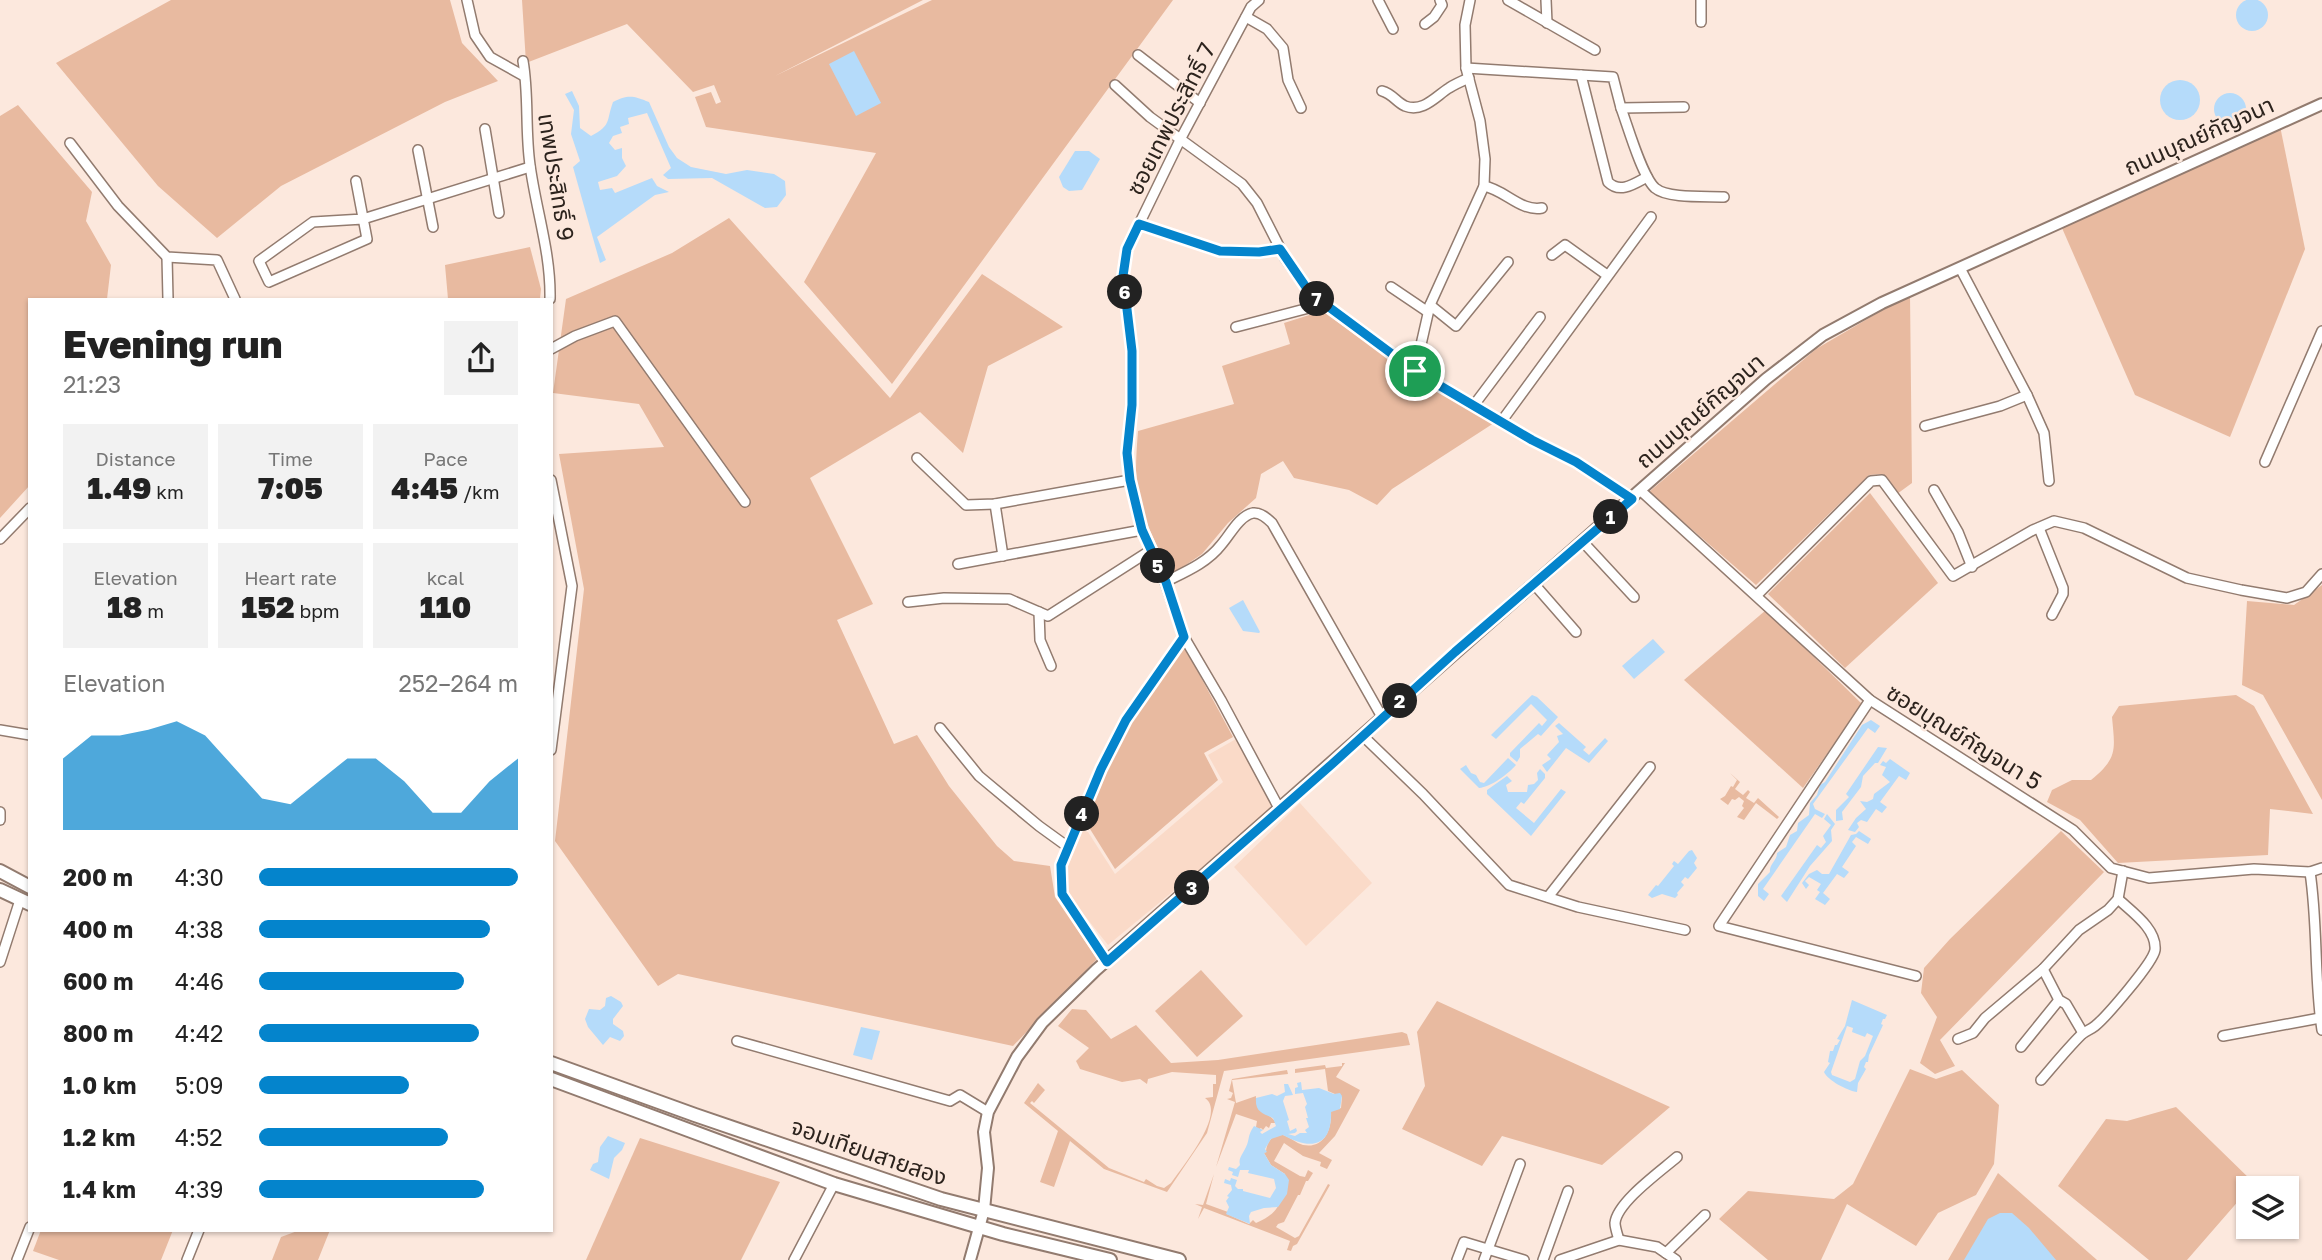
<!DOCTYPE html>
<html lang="en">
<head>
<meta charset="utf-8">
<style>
  :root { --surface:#fff; --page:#f2f2f2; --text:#222; --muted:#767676; --accent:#0484cc }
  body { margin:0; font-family:"Golos Text","Noto Sans Thai",sans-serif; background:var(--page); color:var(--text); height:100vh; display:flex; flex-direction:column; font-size:26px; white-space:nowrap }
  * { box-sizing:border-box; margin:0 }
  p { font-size:23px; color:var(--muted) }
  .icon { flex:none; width:38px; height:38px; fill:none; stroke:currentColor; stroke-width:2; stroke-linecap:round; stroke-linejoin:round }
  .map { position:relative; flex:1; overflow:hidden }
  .details { position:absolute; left:28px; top:298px; width:525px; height:934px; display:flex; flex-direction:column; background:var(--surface); border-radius:0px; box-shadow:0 2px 5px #0004 }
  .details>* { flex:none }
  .buttons { position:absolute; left:2236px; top:1176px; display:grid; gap:14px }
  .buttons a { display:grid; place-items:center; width:63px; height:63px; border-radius:0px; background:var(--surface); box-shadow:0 2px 5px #0004; font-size:35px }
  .pin { position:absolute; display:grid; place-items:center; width:60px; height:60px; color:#fff; margin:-30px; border:4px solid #fff; border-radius:50%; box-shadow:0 2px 7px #0007 }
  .km { position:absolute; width:35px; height:35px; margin:-18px; border-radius:50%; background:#222; color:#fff; font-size:19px; line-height:35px; text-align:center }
  .round { display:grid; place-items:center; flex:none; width:74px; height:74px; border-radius:0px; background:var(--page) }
  .summary { display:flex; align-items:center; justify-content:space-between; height:119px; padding:0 35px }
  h1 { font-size:38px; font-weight:800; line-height:52px }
  .stats { display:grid; grid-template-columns:repeat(3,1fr); gap:10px; height:119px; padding:7px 35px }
  .stats div { display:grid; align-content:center; border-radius:0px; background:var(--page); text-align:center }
  .stats b { font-size:30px; font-weight:800 }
  .stats small { font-size:19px; font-weight:400 }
  .stats p { font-size:19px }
  .chart { height:196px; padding:14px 35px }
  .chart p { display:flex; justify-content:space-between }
  .chart svg { width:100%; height:126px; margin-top:7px; fill:var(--accent); opacity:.7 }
  ul { padding:0 35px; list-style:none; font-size:23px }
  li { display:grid; grid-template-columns:112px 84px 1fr; align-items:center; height:52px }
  li i { height:18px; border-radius:9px; background:var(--accent) }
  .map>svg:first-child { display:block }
  .built { fill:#fadac8 }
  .green { fill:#e8baa0 }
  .water { fill:#b5dbfa; fill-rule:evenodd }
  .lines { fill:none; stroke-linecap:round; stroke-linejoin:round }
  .minor-casing { stroke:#927b6f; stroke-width:12 }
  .tertiary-casing { stroke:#927b6f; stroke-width:14 }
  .secondary-casing { stroke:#927b6f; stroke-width:16 }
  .minor { stroke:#fff; stroke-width:9 }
  .tertiary { stroke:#fff; stroke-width:10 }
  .secondary { stroke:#fff; stroke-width:12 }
  .route-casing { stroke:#fff; stroke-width:14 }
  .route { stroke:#0484cc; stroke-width:9 }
  .labels { text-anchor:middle; stroke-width:5; stroke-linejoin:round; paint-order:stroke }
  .street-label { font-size:23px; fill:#2c231d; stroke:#fce8dd }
</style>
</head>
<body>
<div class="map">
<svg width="2322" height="1260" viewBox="0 0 2322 1260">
  <rect width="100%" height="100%" fill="#fce8dd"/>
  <g class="built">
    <polygon points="1236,739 1274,808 1108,945 1066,892 1065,865 1081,830 1088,832 1115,874 1223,782 1208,755"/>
    <polygon points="1300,803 1372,883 1306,946 1234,867"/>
  </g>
  <g class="green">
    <polygon points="171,0 450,0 462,43 498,81 445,102 281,186 217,238 158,186 56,63"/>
    <polygon points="522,0 923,0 775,76 932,0 1173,0 892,384 804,282 876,153 706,127 695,97 711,92 716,104 721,102 714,85 693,92 627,24 526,63"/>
    <polygon points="18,105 92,192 86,221 111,265 107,299 30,299 30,485 0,518 0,116"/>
    <polygon points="2280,126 2305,249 2230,437 2135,395 2062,228"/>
    <polygon points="729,218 890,398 982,274 1063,327 988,366 963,453 920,412 810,478 873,604 837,620 894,744 917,735 949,786 997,846 1014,861 1050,866 1055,897 1097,959 1013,1046 678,974 658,986 555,841 584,589 559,454 664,447 639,404 553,393 566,299 672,253"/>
    <polygon points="530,247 541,289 540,299 448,299 445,265"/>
    <polygon points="1910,294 1912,483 1897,494 1882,474 1869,475 1756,585 1649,492 1816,349"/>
    <path d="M1322,311L1417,378L1494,423L1392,489L1377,505L1349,490L1294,478L1283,461L1261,474L1256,498L1228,523L1202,554L1171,575C1155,542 1136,507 1136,470C1136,457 1137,444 1138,431L1234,404L1222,366L1290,344L1284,323Z"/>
    <polygon points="1870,493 1938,583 1845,668 1768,594"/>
    <polygon points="2322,585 2322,800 2263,695 2242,685 2247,601 2294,605"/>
    <polygon points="1766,610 1862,704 1803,788 1684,680"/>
    <polygon points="1183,644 1233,737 1204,753 1218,780 1115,869 1090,829 1081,826 1126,726"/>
    <path d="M2236,695L2254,706L2313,814L2270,809L2268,855L2118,863L2080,820L2047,802L2052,790L2072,780H2091C2118,758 2115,750 2112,717L2119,706Z"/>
    <polygon points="1730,773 1740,782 1735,789 1743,795 1748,790 1750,792 1746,798 1754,803 1758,798 1779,817 1777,819 1756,803 1744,820 1737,817 1744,808 1742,806 1744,801 1739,797 1735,800 1732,799 1728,805 1720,799 1725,796 1731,786 1733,787 1737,780"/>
    <polygon points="2061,831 2104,872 1940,1040 1955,1066 1935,1074 1920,1063 1937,1017 1921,993 1924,968 1950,939"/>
    <polygon points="1201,970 1243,1016 1197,1057 1155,1011"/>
    <polygon points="1437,1001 1670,1107 1602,1165 1502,1136 1482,1166 1402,1129 1425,1086 1417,1032"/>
    <path d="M1072,1009L1086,1010L1111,1039L1136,1025L1171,1063L1218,1060L1402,1032L1407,1034L1410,1045L1224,1071L1207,1133L1167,1192L1104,1169L1070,1141L1054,1187L1040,1182L1058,1131L1024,1103L1038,1083L1045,1090L1034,1103L1032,1101L1030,1103L1109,1168L1144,1182L1146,1179L1157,1186L1164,1188L1171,1183C1182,1167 1227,1113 1205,1098L1213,1097V1084H1216V1075L1172,1072L1148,1079L1147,1084L1140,1079L1122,1082L1080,1069L1076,1061L1089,1048L1058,1026Z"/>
    <path d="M1342,1063H1345L1336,1077L1360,1090L1335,1136L1319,1153L1332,1160L1327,1169L1320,1166L1321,1162L1303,1156L1284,1143L1274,1161L1300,1176L1305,1177L1308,1170L1313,1173L1308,1181H1306L1300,1195H1298L1284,1222L1278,1224L1276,1227L1295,1238L1299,1236L1328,1184L1330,1185L1297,1244L1293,1246L1291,1251L1287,1250L1290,1241L1204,1208L1198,1219L1202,1207L1195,1204L1203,1205L1214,1174L1206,1204L1228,1212L1227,1214L1249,1224L1253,1220L1256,1223C1281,1213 1284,1198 1285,1174L1271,1165L1264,1153L1265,1151L1266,1153C1266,1144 1272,1133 1283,1135C1290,1137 1296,1143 1303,1145C1325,1149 1332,1128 1331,1111L1341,1108L1342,1097L1328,1091L1325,1069L1295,1073V1069L1325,1065L1326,1068L1342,1066Z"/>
    <polygon points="1910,1069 1936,1079 1962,1070 1999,1105 1994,1164 1976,1195 1938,1213 1916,1246 1847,1204 1821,1260 1768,1260 1719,1219 1748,1191 1834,1199 1853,1184"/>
    <path d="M1287,1070L1288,1074L1232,1080L1236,1103L1256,1096C1255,1114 1269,1111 1276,1123H1271L1269,1128L1266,1126L1263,1130L1261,1128L1258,1130L1256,1127L1257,1121L1236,1114L1216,1167L1235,1102L1227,1099L1231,1098L1233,1093L1229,1091L1232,1079Z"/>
    <polygon points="2176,1107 2254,1183 2187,1260 2149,1260 2058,1186 2106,1119 2127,1121"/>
    <polygon points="640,1138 780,1182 741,1260 586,1260"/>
    <polygon points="1998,1173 2097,1260 1948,1260"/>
    <polygon points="41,1230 173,1230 161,1260 59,1260 33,1251"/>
    <polygon points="300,1230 330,1230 318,1260 272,1260 281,1237"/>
  </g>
  <g class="water">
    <circle cx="2252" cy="15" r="16"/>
    <polygon points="854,51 881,103 856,116 829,64"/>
    <circle cx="2180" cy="100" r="20"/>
    <path d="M572,91L579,106L580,128L591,136C612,125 606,121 613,102C628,94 634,96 649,102L669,147L677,158L691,167L726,174L747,170L774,174L785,181L786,195L777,207L765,208L712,178L668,179L663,175L671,168L647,113L628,118L629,124L620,127L622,133L613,136L609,143L615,150L622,148V158L626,166L617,176L598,182L600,190L612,188L615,193L652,178L657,186L669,192L655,195L597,237L606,260L600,263L573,167L580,161L571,134L574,110L565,94Z"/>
    <circle cx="2230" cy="109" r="16"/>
    <polygon points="1075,151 1089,151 1100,159 1082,190 1069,191 1063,187 1059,177"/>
    <polygon points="1243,600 1260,632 1259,633 1243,631 1229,608"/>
    <polygon points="1653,639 1665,652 1634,679 1622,666"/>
    <polygon points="1532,695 1537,697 1558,717 1541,736 1538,734 1520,749 1520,757 1517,762 1510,756 1510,753 1539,723 1542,726 1547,720 1531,704 1496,739 1491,735"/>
    <path d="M1871,720L1880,726L1875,733L1868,728L1813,804L1815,809L1825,814L1822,818L1815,814L1763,889L1769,894L1764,901L1758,896V884L1770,872C1769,864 1777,861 1777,853L1786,847L1790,835L1797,831L1798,823L1809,815L1810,803L1817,795L1820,785L1825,782L1862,725Z"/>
    <polygon points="1559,723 1586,747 1583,750 1589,755 1605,738 1608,741 1589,763 1566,748 1547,772 1542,765 1551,759 1547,755 1559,742 1557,736 1563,734 1555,726"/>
    <polygon points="1878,747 1887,748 1878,763 1875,763 1863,776 1861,787 1842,812 1843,820 1836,821 1836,810 1849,797 1846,794"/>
    <path d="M1508,758L1516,765C1508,774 1491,787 1479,788L1460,769L1466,765L1471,773L1476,775L1480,782L1484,783Z"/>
    <polygon points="1890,759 1910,773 1906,780 1899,776 1880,802 1887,807 1882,813 1876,809 1867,822 1861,820 1857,823 1859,827 1855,832 1848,830 1856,818 1866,809 1860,801 1867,802 1873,799 1874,794 1890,782 1882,775 1886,767 1880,765 1883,761 1886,763"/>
    <polygon points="1540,769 1545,774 1545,778 1524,804 1521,802 1516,808 1534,823 1561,789 1566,792 1531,836 1487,794 1487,790 1507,776 1512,781 1506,785 1508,792 1527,792 1528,785 1534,784 1538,780 1537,773"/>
    <polygon points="1827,814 1835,824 1831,830 1832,841 1810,866 1787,902 1781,896 1817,845 1821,848 1826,842 1823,836 1831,825 1824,819"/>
    <polygon points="1859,831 1871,839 1868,844 1856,837 1852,842 1856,846 1842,867 1849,872 1844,878 1837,874 1823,893 1830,899 1825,905 1815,899 1820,892 1817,890 1821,884 1809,877 1805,881 1809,885 1806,889 1802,883 1809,874 1817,870 1822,874 1829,874 1851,835 1856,834"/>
    <polygon points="1692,850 1697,858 1694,863 1697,868 1688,879 1685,877 1681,882 1684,885 1677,893 1678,895 1675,898 1662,894 1652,898 1648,895 1656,885 1658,886 1674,866 1672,864 1674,861 1678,864 1689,851"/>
    <polygon points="611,996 621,1002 623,1006 613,1019 613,1024 623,1031 624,1036 620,1041 610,1037 603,1045 588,1027 585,1019 589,1009 600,1010 605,1006 606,998"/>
    <path d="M1852,1000L1887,1015L1885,1019H1883L1881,1024L1883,1025L1869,1055L1868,1062H1866L1864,1067L1866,1069L1858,1083L1857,1092C1848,1091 1827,1080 1824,1072L1830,1063L1828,1062L1830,1051H1833L1835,1045H1837L1840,1040L1837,1039L1845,1026ZM1847,1026L1853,1028L1852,1032L1865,1037L1867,1033L1873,1036L1865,1056L1860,1061L1855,1079L1850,1082L1832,1075L1831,1072Z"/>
    <polygon points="861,1027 880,1031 872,1060 853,1055"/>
    <path d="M1301,1082L1302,1090L1319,1088L1334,1094L1340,1093L1342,1096L1340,1109L1331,1112C1332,1148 1310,1150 1283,1135L1271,1139L1265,1149L1267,1152L1264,1153L1271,1165L1285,1174L1289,1180L1287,1194L1278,1207L1264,1208L1251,1212L1249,1216L1250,1224L1226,1214L1229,1207L1226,1201L1229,1197L1227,1196L1232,1190L1231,1185L1224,1183L1225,1179L1230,1181L1231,1178L1237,1180L1235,1186L1238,1189H1243V1191L1270,1198L1276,1188L1274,1179L1248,1173L1249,1170H1240L1238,1177L1232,1175L1233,1172L1228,1170L1229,1167L1236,1169L1240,1165C1238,1158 1243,1154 1246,1147C1250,1139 1247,1136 1254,1126L1263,1130L1260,1132L1262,1134L1276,1126L1273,1118C1262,1113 1255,1112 1256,1098L1272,1094L1277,1096L1285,1092L1284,1084H1288L1293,1095L1285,1096L1283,1101L1289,1120L1287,1121L1290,1131L1296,1128L1297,1131L1295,1133L1288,1134L1295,1136L1300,1133H1307L1305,1130L1309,1127L1306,1118H1308L1305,1107L1307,1104L1303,1093L1295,1094V1088L1298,1087L1297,1083Z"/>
    <polygon points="608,1136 625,1143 622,1150 614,1158 609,1179 590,1170 593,1164 598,1162 600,1147"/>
    <polygon points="2000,1213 2012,1213 2029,1228 2056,1260 1964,1260 1988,1219"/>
  </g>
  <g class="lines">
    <g class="minor-casing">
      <g id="minor">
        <polyline points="467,0 475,35 490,57 524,76"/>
        <polyline points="1259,0 1251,7 1181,138 1127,249 1123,276 1132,351 1132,405 1127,453 1130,480 1142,530 1165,582 1184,637 1221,700 1280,810"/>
        <polyline points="1378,0 1393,29"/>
        <polyline points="1508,0 1595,50"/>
        <polyline points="1546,0 1547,23"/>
        <polyline points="1701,0 1701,22"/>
        <polyline points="1246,17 1267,29 1283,48 1288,80 1301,108"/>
        <polyline points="1425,24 1434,17 1442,5 1440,0"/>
        <polyline points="1138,55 1200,103"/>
        <path d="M523,61C529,95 525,130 530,165C536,210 551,253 550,299"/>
        <polyline points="1466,68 1613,77 1621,108 1684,107"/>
        <path d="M1581,75L1608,182C1620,194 1634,184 1647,177"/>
        <polyline points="1115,85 1150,117 1242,184 1257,203 1285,258 1310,293 1415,371 1532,440 1576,462 1632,499"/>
        <path d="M1382,91C1393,94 1396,102 1405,106C1423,113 1436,96 1449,88C1455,84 1462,81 1469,78"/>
        <path d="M1621,108C1628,127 1642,176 1655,188C1668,199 1707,196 1724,197"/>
        <polyline points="485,129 499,213"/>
        <polyline points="70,143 118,206 167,257 217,260 235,299"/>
        <polyline points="418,150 433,227"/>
        <polyline points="356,181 367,239 269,282 259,261 313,222 363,219 530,167"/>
        <path d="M1484,186C1505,190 1521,212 1542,208"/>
        <polyline points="1139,224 1220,251 1259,252 1280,249"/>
        <polyline points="1552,255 1565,245 1607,275"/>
        <polyline points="167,257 168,299"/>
        <polyline points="1960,268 2027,395 2044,433 2049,481"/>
        <polyline points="1391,287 1428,312"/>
        <polyline points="1430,305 1456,326 1508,262"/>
        <polyline points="1236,327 1324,304"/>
        <polyline points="551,349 575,336 615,321 745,502"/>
        <polyline points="1415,371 1430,305 1484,186 1485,159 1480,121 1466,68 1465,25 1470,0"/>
        <polyline points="1474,405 1540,317"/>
        <polyline points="1501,422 1651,217"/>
        <polyline points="1925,426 2000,406 2027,395"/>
        <polyline points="917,458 966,505 995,504 1130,480"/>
        <polyline points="2265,462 2322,331"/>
        <polyline points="551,480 572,586 551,750"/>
        <polyline points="1934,490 1958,532 1972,567"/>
        <polyline points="1641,491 1870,700 2073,830 2111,868 2149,878 2254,869 2310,872 2322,868"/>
        <polyline points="995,504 1003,556"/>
        <polyline points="2039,528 2063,588 2063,594 2052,615"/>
        <polyline points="0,539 30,508"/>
        <polyline points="1583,542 1634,597"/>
        <polyline points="958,564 1142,530"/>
        <path d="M1165,582C1185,572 1207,563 1221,545C1230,535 1239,516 1253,513C1260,512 1267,518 1272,523L1382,717"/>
        <polyline points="1534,584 1576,632"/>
        <polyline points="1757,595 1871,481 1882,480 1953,576 2033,530 2054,521 2084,528 2187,578 2241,590 2287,598 2306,592 2322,574"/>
        <polyline points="908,602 944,598 1009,599 1048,616 1151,550"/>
        <polyline points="1039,612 1040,640 1051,666"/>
        <polyline points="1870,700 1719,926 1916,976"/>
        <polyline points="940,728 979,776 1039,826 1068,847"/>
        <polyline points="0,730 30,735"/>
        <polyline points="1363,736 1423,794 1509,885 1578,907 1685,930"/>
        <polyline points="0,812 0,820"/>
        <path d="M2310,872C2318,925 2314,978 2322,1030"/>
        <polyline points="1548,897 1650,767"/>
        <polyline points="0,962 20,900"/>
        <polyline points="1107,962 1062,894 1061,865 1101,769 1126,721 1184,637"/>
        <polyline points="2043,969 2059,1000 2066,1004 2083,1033"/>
        <polyline points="2223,1036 2320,1018"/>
        <polyline points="1958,1039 1973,1033 1985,1018 2043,969 2079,930 2108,910 2118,899 2123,871"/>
        <polyline points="737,1041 950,1101 960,1095 988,1112"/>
        <polyline points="2021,1047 2059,1000"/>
        <path d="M2041,1080C2054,1065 2067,1049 2081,1035C2085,1031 2090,1030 2095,1026C2106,1017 2153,963 2155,950C2157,929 2132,912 2118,899"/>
        <path d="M1619,1240C1618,1236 1615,1228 1615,1223C1617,1202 1661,1171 1677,1157"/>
        <polyline points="1666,1253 1705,1215"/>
        <polyline points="17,1260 30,1227"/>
        <polyline points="187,1260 199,1230"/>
        <polyline points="794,1260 834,1184"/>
        <polyline points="1457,1260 1464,1242 1524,1260"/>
        <polyline points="1484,1260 1520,1164"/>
        <polyline points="1543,1260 1568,1191"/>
        <polyline points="1560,1260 1619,1240 1657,1247 1676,1260"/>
      </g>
    </g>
    <g class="tertiary-casing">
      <polyline id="tertiary" points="970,1260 984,1210 988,1168 984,1132 988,1112 1017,1057 1042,1023 1096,970 1766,379 1823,335 1882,303 2322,104"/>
    </g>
    <g class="secondary-casing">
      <g id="secondary">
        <polyline points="0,871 30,887"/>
        <polyline points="0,890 30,904"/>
        <polyline points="551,1063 695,1115 941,1199 1179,1260"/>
        <polyline points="551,1079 834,1184 1003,1234 1110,1260"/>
      </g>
    </g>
    <use href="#minor" class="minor"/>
    <use href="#tertiary" class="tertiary"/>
    <use href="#secondary" class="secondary"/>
  </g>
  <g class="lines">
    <g class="route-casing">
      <polygon id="route" points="1139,224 1220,251 1259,252 1280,249 1310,293 1415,371 1532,440 1576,462 1632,499 1455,652 1331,765 1107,962 1062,894 1061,865 1101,769 1126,720 1184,637 1166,582 1142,530 1130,480 1127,453 1132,405 1132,351 1123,276 1127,249"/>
    </g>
    <use href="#route" class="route"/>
  </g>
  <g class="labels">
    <g class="street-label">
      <text transform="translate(1171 119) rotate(-63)" y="8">ซอยเทพประสิทธิ์ 7</text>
      <text transform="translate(2199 136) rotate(-24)" y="8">ถนนบุณย์กัญจนา</text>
      <text transform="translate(556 177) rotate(81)" y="8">เทพประสิทธิ์ 9</text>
      <text transform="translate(1700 411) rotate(-41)" y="8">ถนนบุณย์กัญจนา</text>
      <text transform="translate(1964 737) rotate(32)" y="8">ซอยบุณย์กัญจนา 5</text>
      <text transform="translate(869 1152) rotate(19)" y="8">จอมเทียนสายสอง</text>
    </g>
  </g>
</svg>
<div class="buttons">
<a><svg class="icon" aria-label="layers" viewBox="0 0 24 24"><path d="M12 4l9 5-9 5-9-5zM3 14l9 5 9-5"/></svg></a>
</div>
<div class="pin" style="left:1415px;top:371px;background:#1e9e55"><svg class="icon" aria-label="arrive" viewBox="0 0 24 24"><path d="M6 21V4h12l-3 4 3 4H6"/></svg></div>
<b class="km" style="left:1611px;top:517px">1</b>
<b class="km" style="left:1400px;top:701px">2</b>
<b class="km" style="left:1192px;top:888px">3</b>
<b class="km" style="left:1082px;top:814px">4</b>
<b class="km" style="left:1158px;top:566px">5</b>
<b class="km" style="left:1125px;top:292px">6</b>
<b class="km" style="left:1317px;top:299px">7</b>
<section class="details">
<div class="summary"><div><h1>Evening run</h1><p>21:23</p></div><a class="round"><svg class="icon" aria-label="share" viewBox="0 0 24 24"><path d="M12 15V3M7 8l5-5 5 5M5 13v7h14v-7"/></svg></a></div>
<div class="stats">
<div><p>Distance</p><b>1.49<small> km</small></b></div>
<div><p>Time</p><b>7:05</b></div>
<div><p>Pace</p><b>4:45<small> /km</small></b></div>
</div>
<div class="stats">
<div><p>Elevation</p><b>18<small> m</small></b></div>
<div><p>Heart rate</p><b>152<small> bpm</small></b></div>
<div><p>kcal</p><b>110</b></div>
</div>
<div class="chart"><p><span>Elevation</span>252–264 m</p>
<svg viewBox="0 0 160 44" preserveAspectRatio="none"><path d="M0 44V19L10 11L20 11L30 9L40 6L50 11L60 22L70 33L80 35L90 27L100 19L110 19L120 27L130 38L140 38L150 27L160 19V44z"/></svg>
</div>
<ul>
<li><b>200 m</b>4:30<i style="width:100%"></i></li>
<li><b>400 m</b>4:38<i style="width:89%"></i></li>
<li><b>600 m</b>4:46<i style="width:79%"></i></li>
<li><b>800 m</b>4:42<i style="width:85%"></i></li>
<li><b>1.0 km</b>5:09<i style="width:58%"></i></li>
<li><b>1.2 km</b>4:52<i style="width:73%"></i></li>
<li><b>1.4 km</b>4:39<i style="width:87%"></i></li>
</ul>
</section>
</div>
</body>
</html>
